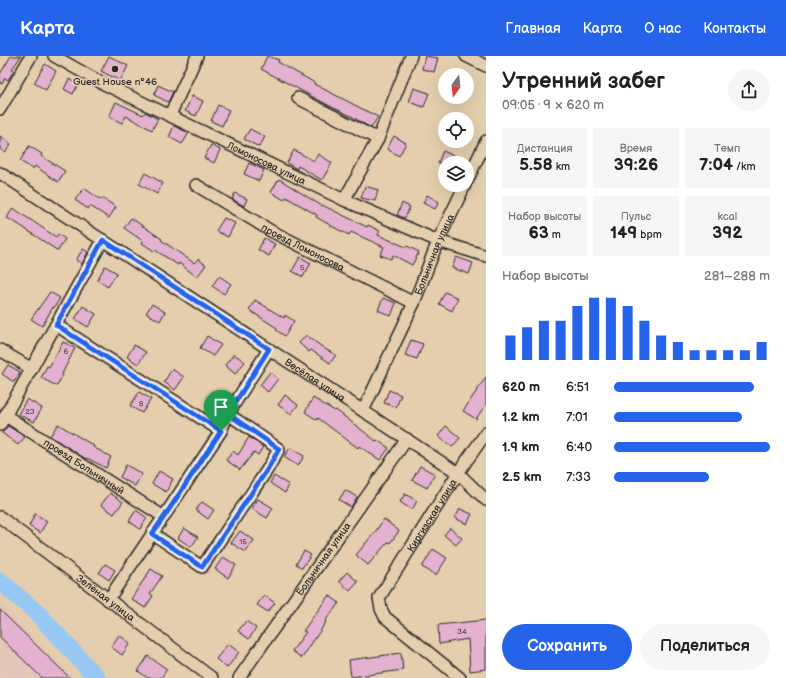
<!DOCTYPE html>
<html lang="ru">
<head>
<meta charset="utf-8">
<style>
  :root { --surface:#fff; --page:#f6f6f6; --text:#202124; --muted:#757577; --accent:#2563eb }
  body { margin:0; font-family:"Balsamiq Sans",sans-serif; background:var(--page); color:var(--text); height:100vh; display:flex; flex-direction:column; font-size:15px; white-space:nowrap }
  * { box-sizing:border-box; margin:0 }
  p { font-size:13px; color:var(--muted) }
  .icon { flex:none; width:22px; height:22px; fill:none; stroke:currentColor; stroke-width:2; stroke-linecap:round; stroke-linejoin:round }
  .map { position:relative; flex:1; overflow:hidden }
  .details { display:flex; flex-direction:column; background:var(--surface); width:300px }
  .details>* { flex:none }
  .needle { width:26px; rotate:195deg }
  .controls { position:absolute; left:438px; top:12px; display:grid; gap:8px }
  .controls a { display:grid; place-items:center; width:36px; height:36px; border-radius:50%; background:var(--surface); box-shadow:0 4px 16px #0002; font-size:20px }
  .pin { position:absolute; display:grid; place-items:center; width:34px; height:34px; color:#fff; margin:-41px -17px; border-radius:50% 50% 50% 0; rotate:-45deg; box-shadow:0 0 4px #0007 }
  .pin .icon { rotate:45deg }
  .round { display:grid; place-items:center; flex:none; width:42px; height:42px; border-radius:21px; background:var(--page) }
  .headline { display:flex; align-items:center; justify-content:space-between; height:68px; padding:0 16px }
  h1 { font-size:22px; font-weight:700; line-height:30px }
  .figures { display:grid; grid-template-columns:repeat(3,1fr); gap:6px; height:68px; padding:4px 16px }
  .figures div { display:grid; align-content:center; border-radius:0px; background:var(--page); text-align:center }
  .figures b { font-size:17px; font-weight:700 }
  .figures small { font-size:11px; font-weight:400 }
  .figures p { font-size:11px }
  .chart { height:112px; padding:8px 16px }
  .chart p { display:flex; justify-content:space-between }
  .chart svg { width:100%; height:72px; margin-top:4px; stroke:var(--accent); stroke-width:6 }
  .action { display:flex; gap:8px; margin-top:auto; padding:8px 16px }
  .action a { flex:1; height:46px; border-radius:24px; background:var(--accent); color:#fff; font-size:16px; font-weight:700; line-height:46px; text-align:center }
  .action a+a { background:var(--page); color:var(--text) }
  ul { padding:0 16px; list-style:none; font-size:13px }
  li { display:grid; grid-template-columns:64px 48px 1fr; align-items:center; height:30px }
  li i { height:10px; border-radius:5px; background:var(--accent) }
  header { display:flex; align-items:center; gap:24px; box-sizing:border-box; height:56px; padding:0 20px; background:var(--accent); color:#fff }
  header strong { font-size:19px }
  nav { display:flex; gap:22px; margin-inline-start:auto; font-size:14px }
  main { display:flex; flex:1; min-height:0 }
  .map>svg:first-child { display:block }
  .built { fill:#e4c6b8 }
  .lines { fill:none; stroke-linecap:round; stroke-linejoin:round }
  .river { stroke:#97c8f3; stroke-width:18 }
  .building { fill:#e4b2d0; stroke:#2b2b2b }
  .street-casing { stroke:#2b2b2b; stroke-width:14 }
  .street { stroke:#e4cead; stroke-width:11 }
  .route-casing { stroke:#fff; stroke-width:8 }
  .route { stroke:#2563eb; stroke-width:5 }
  .poi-dot { fill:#2b2b2b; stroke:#e4cead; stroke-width:1.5 }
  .labels { text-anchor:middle; stroke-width:3.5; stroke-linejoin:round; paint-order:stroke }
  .number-label { font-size:8px; fill:#594d54 }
  .poi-label { font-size:10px; fill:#2b2b2b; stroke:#e4cead }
  .street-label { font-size:10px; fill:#2b2b2b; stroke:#e4cead }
</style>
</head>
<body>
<header>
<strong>Карта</strong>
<nav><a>Главная</a><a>Карта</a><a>О нас</a><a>Контакты</a></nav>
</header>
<main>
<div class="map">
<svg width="486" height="622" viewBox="0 0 486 622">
  <rect width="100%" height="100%" fill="#e4cead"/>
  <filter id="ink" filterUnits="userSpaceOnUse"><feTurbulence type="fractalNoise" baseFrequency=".025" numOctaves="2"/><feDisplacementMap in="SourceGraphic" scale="8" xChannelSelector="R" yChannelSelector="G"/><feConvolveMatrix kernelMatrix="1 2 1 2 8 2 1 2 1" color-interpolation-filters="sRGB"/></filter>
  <g filter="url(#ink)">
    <polygon class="built" points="0,547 36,584 74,622 0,622"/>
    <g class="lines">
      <polyline class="river" points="0,525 38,558 97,622"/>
    </g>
    <g class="building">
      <polygon points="11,0 21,0 12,13 14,14 8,24 5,22 2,28 0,27 0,18"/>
      <polygon points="109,0 128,10 120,25 101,15"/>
      <polygon points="267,0 279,4 278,6 315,27 314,28 378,61 371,72 351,60 330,50 261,13"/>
      <polygon points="425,0 438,2 434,16 422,13"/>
      <polygon points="45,8 56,15 46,34 34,27"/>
      <polygon points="69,23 78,28 73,38 64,33"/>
      <polygon points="158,29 173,36 168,46 154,39"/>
      <polygon points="414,32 429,37 424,51 409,46"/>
      <polygon points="192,40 203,45 196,60 185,55"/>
      <polygon points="116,46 143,59 145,56 158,63 152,74 126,60 122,67 109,61"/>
      <polygon points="218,49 229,54 222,70 211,65"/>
      <polygon points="174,70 189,77 182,88 169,81"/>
      <polygon points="250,73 265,81 259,91 244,83"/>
      <polygon points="0,80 11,88 5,97 0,93"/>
      <polygon points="394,80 406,87 399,100 387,93"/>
      <polygon points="211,89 220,94 214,107 204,102"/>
      <polygon points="29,90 42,98 41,100 65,115 58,126 35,110 33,113 20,105"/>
      <polygon points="294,94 314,105 318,98 332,107 322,124 298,110 297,113 287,107"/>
      <polygon points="443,95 468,106 468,107 438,107"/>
      <polygon points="249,107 264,114 259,125 244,118"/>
      <polygon points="145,117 163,127 157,138 139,128"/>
      <polygon points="279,123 322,150 322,149 367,171 368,169 380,175 378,179 406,191 407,190 419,196 412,209 393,199 391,203 380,199 384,191 351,176 349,179 337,173 316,161 317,159 286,141 284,144 271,136"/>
      <polygon points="365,130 378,134 375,145 361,142"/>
      <polygon points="84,132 101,144 102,142 116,151 109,162 90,150 88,153 75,144"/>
      <polygon points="235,137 247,143 244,150 232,143"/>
      <polygon points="427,139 439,146 435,153 423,147"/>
      <polygon points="402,147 410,151 405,162 397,159"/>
      <polygon points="13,152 56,181 58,178 65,183 58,195 18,168 7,162"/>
      <polygon points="131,162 162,183 161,184 194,207 198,203 206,209 197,221 179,207 178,209 155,194 154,195 142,187 143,185 124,172"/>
      <polygon points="224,162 235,167 228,181 216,175"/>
      <polygon points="264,182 275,188 269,200 258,194"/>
      <polygon points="83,193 88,196 82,208 76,204"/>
      <polygon points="300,201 311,207 303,221 292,215"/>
      <polygon points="456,201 473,207 469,218 452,212"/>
      <polygon points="105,210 117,217 108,231 97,224"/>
      <polygon points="219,220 231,228 224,238 212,230"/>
      <polygon points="50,236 60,242 54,252 53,251 42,270 31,263"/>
      <polygon points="445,236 458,242 452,255 439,248"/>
      <polygon points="383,242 396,247 391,260 378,254"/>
      <polygon points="255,244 284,262 285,259 294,265 285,280 276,274 277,272 249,254"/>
      <polygon points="152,248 165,256 160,265 146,257"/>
      <polygon points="83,250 96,258 88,271 75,263"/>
      <polygon points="306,279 325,293 336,299 330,307 311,294 309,296 299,287"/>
      <polygon points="207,280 221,289 213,300 200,292"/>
      <polygon points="411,284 423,288 417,303 405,299"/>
      <polygon points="63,286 75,292 62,318 63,318 57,330 41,322 47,310 49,311"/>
      <polygon points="134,289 146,296 138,308 127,301"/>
      <polygon points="234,298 245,306 235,318 225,309"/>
      <polygon points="8,309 20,316 14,326 2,318"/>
      <polygon points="172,313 184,321 175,334 164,326"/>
      <polygon points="270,316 278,323 268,336 260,329"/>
      <polygon points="486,321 486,348 476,363 463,355"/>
      <polygon points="389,334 401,339 396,351 384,347"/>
      <polygon points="139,336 151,343 142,357 130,350"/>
      <polygon points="285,339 298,349 291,358 278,349"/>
      <polygon points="313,342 335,355 336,354 376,385 377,384 389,392 380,404 359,390 358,392 318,362 317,364 305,356"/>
      <polygon points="27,343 42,352 34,366 18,358"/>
      <polygon points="58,368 94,390 93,391 111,401 106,412 87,402 86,403 50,380"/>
      <polygon points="8,370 25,381 18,389 2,377"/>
      <polygon points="446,370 460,382 452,391 438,380"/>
      <polygon points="249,381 263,391 258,399 254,396 240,414 226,404 233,395 238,399"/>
      <polygon points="290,392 304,400 298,410 284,401"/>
      <polygon points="126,409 142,418 135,430 120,421"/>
      <polygon points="420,410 435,418 427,432 412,424"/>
      <polygon points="159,415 173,423 166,436 152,428"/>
      <polygon points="274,420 289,429 285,437 270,427"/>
      <polygon points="345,434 357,441 351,451 339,444"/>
      <polygon points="110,437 123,446 114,458 101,449"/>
      <polygon points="405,438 417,445 412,454 400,446"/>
      <polygon points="258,443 273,452 267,462 252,453"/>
      <polygon points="202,446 214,454 208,463 196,454"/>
      <polygon points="460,453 472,458 467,468 455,462"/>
      <polygon points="136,454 147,462 140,473 129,465"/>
      <polygon points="35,458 47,465 40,477 29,470"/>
      <polygon points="384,463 399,475 390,487 388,486 368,509 356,499 375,476"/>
      <polygon points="184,472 198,481 191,491 178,482"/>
      <polygon points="450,472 462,482 456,489 444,479"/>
      <polygon points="240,475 254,484 246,496 231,487"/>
      <polygon points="433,493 447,502 436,519 422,511"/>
      <polygon points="304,495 311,499 302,512 296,508"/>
      <polygon points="223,501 236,509 228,522 215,513"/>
      <polygon points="105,508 115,514 109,524 99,517"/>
      <polygon points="151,513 162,520 150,538 153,540 145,552 131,543"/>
      <polygon points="347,516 358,526 350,535 339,525"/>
      <polygon points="264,539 275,547 268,556 257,549"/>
      <polygon points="329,539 339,547 325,565 326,566 302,602 292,595 306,576 303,575"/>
      <polygon points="0,554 70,622 42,622 0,581"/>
      <polygon points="486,564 486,613 470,615 468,583 439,588 438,569"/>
      <polygon points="246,565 256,572 249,583 238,575"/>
      <polygon points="119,579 130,587 122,599 111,591"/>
      <polygon points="228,588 239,596 227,612 216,603"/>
      <polygon points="401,597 403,614 351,621 349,604"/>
      <polygon points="148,600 167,613 161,622 148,622 138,615"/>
    </g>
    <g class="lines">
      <g class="street-casing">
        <g id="street">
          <path id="s1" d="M54,0L100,26L344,144L438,185L486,200"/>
          <polyline points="466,0 486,10"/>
          <polyline points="298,42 378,83"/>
          <polyline points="0,53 31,0"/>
          <polyline points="170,59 197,0"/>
          <path id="s2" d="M0,117L458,417L486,444"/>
          <polyline points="467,125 486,85"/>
          <path id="s3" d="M196,129L271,175L414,247"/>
          <polyline points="344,144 378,83 411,0"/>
          <polyline points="56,269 221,375"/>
          <polyline points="0,294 32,313"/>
          <path id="s4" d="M363,355L414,247L438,185L465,129"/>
          <path id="s5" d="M6,360L164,461"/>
          <polyline points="0,369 103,184"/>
          <path id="s6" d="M0,461L212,622"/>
          <polyline points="152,477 202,511 267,414 279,393 228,358"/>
          <polyline points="108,544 221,375 228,358 269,293"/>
          <path id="s7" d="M239,622L407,383"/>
          <path id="s8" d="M460,622L385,561L381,553L379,542L458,417L486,377"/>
        </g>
      </g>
      <use href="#street" class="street"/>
    </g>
  </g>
  <g class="lines" filter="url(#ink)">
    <g class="route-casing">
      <polygon id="route" points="103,184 269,293 228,358 279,393 267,414 202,511 152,478 164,461 221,375 56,269"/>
    </g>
    <use href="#route" class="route"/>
  </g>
  <circle class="poi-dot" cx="115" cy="13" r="4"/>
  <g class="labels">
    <g class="number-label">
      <text x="302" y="214">5</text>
      <text x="66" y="298">6</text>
      <text x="141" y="350">8</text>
      <text x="30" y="358">23</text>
      <text x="243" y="488">15</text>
      <text x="462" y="578">34</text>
    </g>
    <g class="poi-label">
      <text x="115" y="29">Guest House n°46</text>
    </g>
    <g class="street-label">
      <text dy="4" stroke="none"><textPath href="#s1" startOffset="238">Ломоносова улица</textPath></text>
      <text dy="4" stroke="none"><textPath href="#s3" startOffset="124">проезд Ломоносова</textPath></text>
      <text dy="4" stroke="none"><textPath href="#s4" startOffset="172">Больничная улица</textPath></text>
      <text dy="4" stroke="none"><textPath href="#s2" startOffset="377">Весёлая улица</textPath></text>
      <text dy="4" stroke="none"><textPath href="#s5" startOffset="93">проезд Больничный</textPath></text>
      <text dy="4" stroke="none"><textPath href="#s8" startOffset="215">Киргизская улица</textPath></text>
      <text dy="4" stroke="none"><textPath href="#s7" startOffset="146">Больничная улица</textPath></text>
      <text dy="4" stroke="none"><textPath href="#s6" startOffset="133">Зелёная улица</textPath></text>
    </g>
  </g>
</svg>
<div class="controls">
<a><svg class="needle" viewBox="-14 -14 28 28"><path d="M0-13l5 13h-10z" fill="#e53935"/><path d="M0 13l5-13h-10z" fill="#757577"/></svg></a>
<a><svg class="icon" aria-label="locate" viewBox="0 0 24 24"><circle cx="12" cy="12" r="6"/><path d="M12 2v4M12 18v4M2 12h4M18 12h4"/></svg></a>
<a><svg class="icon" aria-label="layers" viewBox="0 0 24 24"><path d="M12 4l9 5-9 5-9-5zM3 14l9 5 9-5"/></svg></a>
</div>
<div class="pin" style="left:221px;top:375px;background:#1e9e55"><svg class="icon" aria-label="arrive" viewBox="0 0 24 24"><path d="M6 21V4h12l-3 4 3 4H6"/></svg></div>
</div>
<section class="details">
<div class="headline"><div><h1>Утренний забег</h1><p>09:05 · 9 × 620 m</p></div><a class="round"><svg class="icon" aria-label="share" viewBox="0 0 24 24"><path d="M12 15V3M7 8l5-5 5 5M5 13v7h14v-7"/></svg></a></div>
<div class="figures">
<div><p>Дистанция</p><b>5.58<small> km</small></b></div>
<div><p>Время</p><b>39:26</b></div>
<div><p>Темп</p><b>7:04<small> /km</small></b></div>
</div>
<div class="figures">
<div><p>Набор высоты</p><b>63<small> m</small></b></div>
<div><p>Пульс</p><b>149<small> bpm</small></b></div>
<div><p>kcal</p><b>392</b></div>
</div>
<div class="chart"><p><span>Набор высоты</span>281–288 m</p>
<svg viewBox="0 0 160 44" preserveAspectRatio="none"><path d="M5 44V29M15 44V24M25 44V20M35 44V20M45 44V11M55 44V6M65 44V6M75 44V11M85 44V20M95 44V29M105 44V33M115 44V38M125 44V38M135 44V38M145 44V38M155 44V33"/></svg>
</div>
<ul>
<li><b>620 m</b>6:51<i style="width:90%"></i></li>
<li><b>1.2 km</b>7:01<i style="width:82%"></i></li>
<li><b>1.9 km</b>6:40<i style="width:100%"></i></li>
<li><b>2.5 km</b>7:33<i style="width:61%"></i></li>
</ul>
<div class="action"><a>Сохранить</a><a>Поделиться</a></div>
</section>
</main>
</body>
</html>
